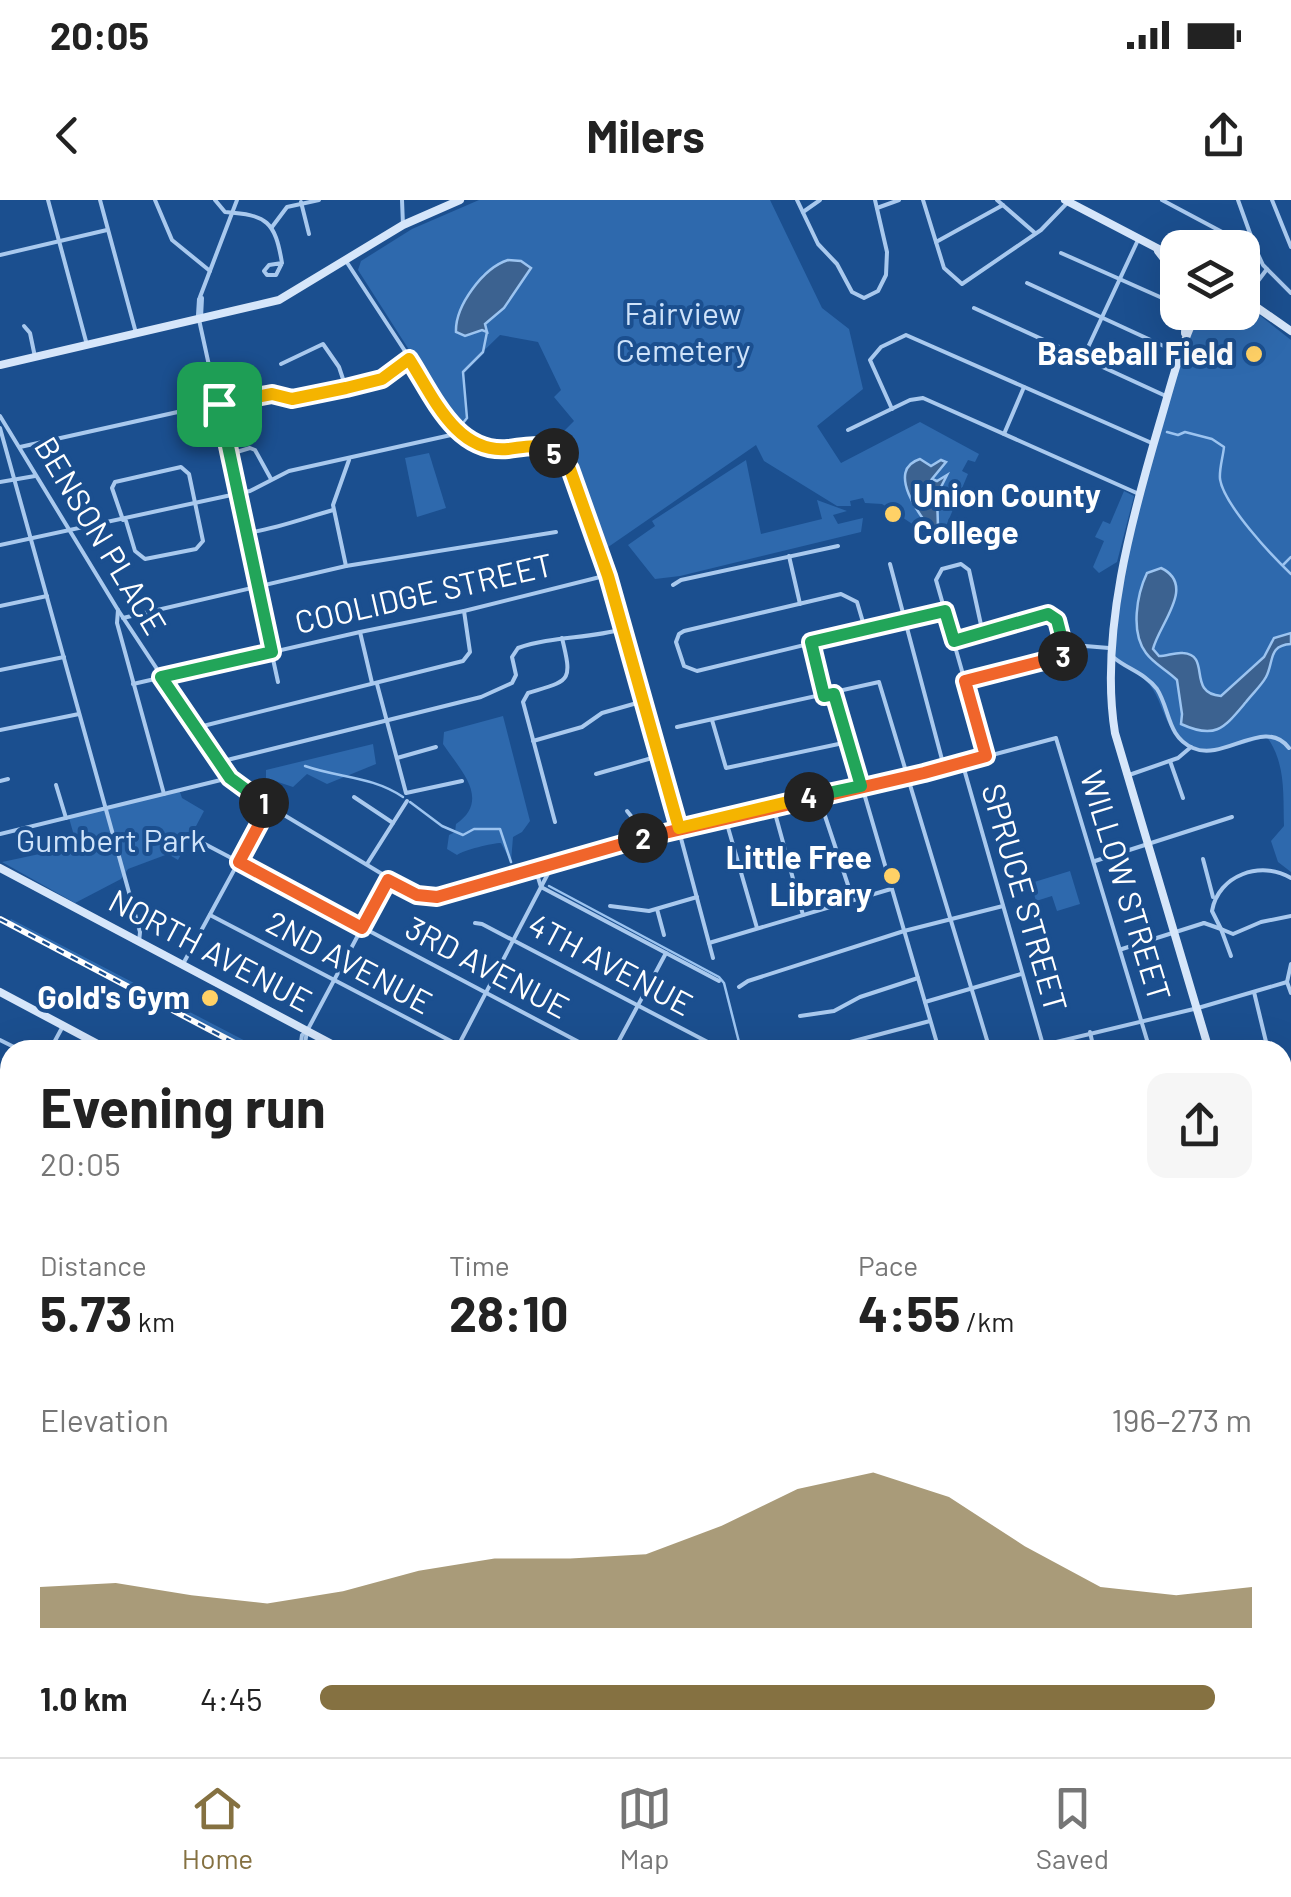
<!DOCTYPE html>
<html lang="en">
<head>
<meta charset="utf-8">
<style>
  :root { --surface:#fff; --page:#f6f6f6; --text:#222; --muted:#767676; --line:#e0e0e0; --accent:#857141 }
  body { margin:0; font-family:Barlow,sans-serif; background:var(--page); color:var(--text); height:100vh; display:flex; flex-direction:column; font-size:38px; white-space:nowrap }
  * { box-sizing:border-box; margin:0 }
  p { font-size:32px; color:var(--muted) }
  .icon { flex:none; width:55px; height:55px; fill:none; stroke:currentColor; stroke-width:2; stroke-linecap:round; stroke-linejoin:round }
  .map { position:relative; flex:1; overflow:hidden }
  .side { position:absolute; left:0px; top:840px; width:1292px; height:718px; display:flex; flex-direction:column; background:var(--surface); border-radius:30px 30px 0 0; box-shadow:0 10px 40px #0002 }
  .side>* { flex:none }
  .buttons { position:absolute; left:1160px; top:30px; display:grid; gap:20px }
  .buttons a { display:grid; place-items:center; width:100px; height:100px; border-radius:20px; background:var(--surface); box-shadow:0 10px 40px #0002; font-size:50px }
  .pin { position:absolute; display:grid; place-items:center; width:85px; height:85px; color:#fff; margin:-42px; border-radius:20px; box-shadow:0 5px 15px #0006 }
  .km { position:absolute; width:50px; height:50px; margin:-25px; border-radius:50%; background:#222; color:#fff; font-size:28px; line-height:50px; text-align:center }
  .round { display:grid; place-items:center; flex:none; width:105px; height:105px; border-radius:20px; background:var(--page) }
  .headline { display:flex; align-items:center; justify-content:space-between; height:170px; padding:0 40px }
  h1 { font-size:55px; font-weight:700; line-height:75px }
  .figures { display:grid; grid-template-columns:repeat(3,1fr); gap:15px; height:170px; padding:10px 40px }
  .figures div { display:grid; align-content:center }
  .figures b { font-size:50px; font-weight:700 }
  .figures small { font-size:28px; font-weight:400 }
  .figures p { font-size:28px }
  .chart { height:280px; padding:20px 40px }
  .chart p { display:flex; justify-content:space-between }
  .chart svg { width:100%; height:180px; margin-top:10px; fill:var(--accent); opacity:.7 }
  ul { padding:0 40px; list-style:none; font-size:32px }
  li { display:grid; grid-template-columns:160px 120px 1fr; align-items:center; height:75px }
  li i { height:25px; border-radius:12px; background:var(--accent) }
  .status { display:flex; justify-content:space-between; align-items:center; height:70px; padding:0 50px; background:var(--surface); direction:ltr }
  .status svg { height:28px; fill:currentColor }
  header { display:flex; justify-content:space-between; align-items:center; height:130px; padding:0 40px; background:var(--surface); font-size:45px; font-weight:700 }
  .tab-bar { display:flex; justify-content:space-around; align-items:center; height:140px; border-top:2px solid var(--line); background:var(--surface); font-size:28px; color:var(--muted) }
  .tab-bar a { display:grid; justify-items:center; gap:5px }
  .tab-bar .on { color:var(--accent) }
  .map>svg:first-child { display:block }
  .green { fill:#2e69ad; fill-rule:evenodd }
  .water { fill:#3c6290; stroke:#9cc4f0; stroke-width:2.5 }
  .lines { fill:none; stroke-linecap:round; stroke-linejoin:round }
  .stream { stroke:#9cc4f0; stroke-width:2.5 }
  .street { stroke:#a9c9ee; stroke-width:4 }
  .secondary { stroke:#d6e6fa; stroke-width:8 }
  .rail-casing { stroke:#fff; stroke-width:6 }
  .rail { stroke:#1b4f8f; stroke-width:2.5; stroke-dasharray:8; stroke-linecap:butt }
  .split-1-casing { stroke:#fff; stroke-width:20 }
  .split-2-casing { stroke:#fff; stroke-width:20 }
  .split-3-casing { stroke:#fff; stroke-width:20 }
  .split-4-casing { stroke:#fff; stroke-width:20 }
  .split-5-casing { stroke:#fff; stroke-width:20 }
  .split-6-casing { stroke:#fff; stroke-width:20 }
  .split-1 { stroke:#22a559; stroke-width:12 }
  .split-2 { stroke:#f0652b; stroke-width:12 }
  .split-3 { stroke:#f0652b; stroke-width:12 }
  .split-4 { stroke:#22a559; stroke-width:12 }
  .split-5 { stroke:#f5b400; stroke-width:12 }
  .split-6 { stroke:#f5b400; stroke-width:12 }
  .poi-dot { fill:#ffd166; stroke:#1b4f8f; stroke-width:4 }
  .labels { text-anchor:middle; stroke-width:8; stroke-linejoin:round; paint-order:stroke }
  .park-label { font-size:32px; fill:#cfe3fa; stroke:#1b4f8f }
  .poi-label { font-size:32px; font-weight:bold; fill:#fff; stroke:#1b4f8f; text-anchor:end }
  .street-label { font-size:32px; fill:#fff; stroke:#1b4f8f }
</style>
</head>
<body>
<div class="status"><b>20:05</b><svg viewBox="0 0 49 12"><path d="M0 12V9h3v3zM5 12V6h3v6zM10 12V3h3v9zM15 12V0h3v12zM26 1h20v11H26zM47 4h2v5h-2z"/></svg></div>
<header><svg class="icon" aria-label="back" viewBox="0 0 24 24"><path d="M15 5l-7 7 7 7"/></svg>Milers<svg class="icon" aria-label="share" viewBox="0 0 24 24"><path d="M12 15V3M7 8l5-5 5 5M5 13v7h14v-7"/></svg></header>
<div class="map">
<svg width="1291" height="1557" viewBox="0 0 1291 1557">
  <rect width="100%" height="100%" fill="#1b4f8f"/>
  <g class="green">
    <path d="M479,0H770L822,108L849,129L863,189L817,226L841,263L920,222L979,254L975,262L968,260L962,271L968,274L944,331L929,335L882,304L865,303L863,298L850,301L851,306H837L764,261L756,245L601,352L574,272L566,260V240L562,233L574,221L554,197L561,190L538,142L500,135L463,171L467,218L459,228L358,70L361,61L412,29ZM521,61L530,67L529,71L504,108L485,124L486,131L482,130L477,86L483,74Z"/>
    <path d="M1243,102L1291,140V672L1278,662L1271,641L1284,626C1283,594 1286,564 1267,537C1235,546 1195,563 1172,529C1161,513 1160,494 1145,480C1136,471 1123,466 1113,457L1125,346L1181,154L1202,113L1242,112Z"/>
    <polygon points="429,253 446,308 417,317 405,258"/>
    <polygon points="746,260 761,334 822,319 817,300 847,311 833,315 838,324 863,318 861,332 680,376 655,379 628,345 655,326 652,321"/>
    <polygon points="1124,291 1134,296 1117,362 1099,373 1093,367 1104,341 1095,337 1103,321 1110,324"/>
    <path d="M503,516L530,621L522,632L513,637L511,662L501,643C492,643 464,650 457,655L447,649L449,635L455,632L456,624C492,599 459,569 443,544L444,532Z"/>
    <polygon points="373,544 376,564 327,584 307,574 293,587 266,578 266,570"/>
    <polygon points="179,589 182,598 204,611 178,660 168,654 128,669 121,679 75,703 2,662 77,646 69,618"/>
    <polygon points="1070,671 1080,704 1057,711 1052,696 1036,701 1031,683"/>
    <polygon points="11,719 257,847 259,843 273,850 253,850 9,722"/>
  </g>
  <g class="water">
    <path d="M508,60L521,61L531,68L504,108L485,124L487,132L482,130L465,136L456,132C455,106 483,68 508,60Z"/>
    <path d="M920,259L931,266L941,260L946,262L932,279L937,281L947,275L937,295L938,327L934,333C920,316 885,270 920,259Z"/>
    <path d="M1161,368C1197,385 1159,424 1153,449L1159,456C1167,456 1175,452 1183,453C1212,455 1186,493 1221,496L1264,457L1274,438L1291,433V444C1268,445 1274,462 1266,477C1261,486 1252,494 1246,502C1224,528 1216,540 1181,524L1182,514L1177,480C1167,470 1154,464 1146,453C1130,432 1137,394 1147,373Z"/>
  </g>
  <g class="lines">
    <g class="stream">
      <polyline points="459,228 467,218 463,172 483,152 487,132"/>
      <path d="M1167,232L1178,235L1185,232L1212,239L1224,247C1223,257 1219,269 1220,279C1224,305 1272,356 1291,374"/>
      <polyline points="1283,365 1291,357"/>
      <path d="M305,566C339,578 372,576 403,597"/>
      <polyline points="410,602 442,626 463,635 474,629 500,629 511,662"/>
      <polyline points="549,686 719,777 724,783 741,850"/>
    </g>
    <g class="street">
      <polyline points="48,0 87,145"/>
      <polyline points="100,0 136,133"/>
      <polyline points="155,0 172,40 210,71"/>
      <path d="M215,0L225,12C267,15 275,21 282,63L276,75H267L264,71L269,65L282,63"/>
      <polyline points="402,0 403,25"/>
      <polyline points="797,0 818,44 837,64 852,92 864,98 878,91 886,75 887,52 875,0"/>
      <polyline points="923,0 944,68 962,84 1041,30 1068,2"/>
      <polyline points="997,0 1035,33"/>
      <polyline points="1162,0 1256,50 1238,0"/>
      <polyline points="1272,0 1291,47"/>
      <polyline points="301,2 309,34"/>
      <polyline points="877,8 899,0"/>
      <polyline points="803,12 820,0"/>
      <polyline points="272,27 287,7 319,0"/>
      <polyline points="936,42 1003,5"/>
      <polyline points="1256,50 1263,65 1291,93"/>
      <polyline points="1061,53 1178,105"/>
      <polyline points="0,55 107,30"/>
      <polyline points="346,61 458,232 490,248 542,247 558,256 570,269 625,429 713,758"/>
      <polyline points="1027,83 1181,154"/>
      <polyline points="200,97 237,0"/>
      <polyline points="1246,97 1267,69"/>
      <polyline points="199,99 198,115 278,482"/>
      <polyline points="974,108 1168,197"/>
      <polyline points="201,118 202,98"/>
      <polyline points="24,126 30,133 35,157"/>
      <polyline points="1083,158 1138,40"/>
      <polyline points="281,164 323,144 339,167 346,188"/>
      <polyline points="892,209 870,160 881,147 906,135 1154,244"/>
      <polyline points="0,216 118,410 229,578 254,597 417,695 442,696 679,628 924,573 1056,538 1150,850"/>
      <polyline points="0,228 140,732 139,742"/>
      <polyline points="848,230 910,200 923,198 1139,294"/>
      <polyline points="1004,234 1024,187"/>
      <path d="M20,247L259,194C273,193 285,200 298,198C338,195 377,182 409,159"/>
      <polyline points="230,254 250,248 255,250 271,279"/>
      <polyline points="0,282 35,276"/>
      <polyline points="123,320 112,288 115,282 181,267 189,274 203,341 196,349 145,359 135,351 126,321"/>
      <path d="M246,333C276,329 304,318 333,310"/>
      <polyline points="0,345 250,291 289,271 460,233"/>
      <polyline points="789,356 800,404"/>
      <polyline points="890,364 944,567"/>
      <polyline points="346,366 333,305 349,260"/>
      <polyline points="673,385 681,380 838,346"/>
      <polyline points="0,406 47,396"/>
      <polyline points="118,410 117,423 164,594"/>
      <polyline points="123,418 346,366 556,332"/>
      <polyline points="865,429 857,402 841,394 684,431 679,434 676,442 684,466 697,471 945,411"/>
      <polyline points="360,432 372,483"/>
      <polyline points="983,434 969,370 961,364 942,369 936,380 986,555"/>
      <polyline points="954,441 1048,414 1057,420 1066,455"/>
      <polyline points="812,443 824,497"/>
      <path d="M1113,457C1127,469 1145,473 1157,489C1170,509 1167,537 1193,548C1224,562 1265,516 1289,548"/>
      <polyline points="0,470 64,457"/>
      <polyline points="965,481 1059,458 1085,446 1109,448"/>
      <polyline points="133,484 360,432 464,411 608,375"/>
      <polyline points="377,484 406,593 462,581"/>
      <polyline points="835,494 939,850"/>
      <polyline points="712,520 726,568 848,542"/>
      <polyline points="677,527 879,482 990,850"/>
      <polyline points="195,528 463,461 470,452 464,411"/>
      <polyline points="0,530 79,514"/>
      <polyline points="533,541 582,527 602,513 644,501"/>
      <polyline points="397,558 436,547"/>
      <polyline points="1170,561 1183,598"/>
      <path d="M219,562L481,497L512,483L516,475L512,457L518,448C552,436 588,439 623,429"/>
      <polyline points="962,562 1043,845"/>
      <polyline points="596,574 659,556"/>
      <polyline points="1129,575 1178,558 1191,547"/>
      <polyline points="0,581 8,579"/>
      <polyline points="56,585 66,618"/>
      <polyline points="818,595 853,700"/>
      <polyline points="354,597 393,623"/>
      <polyline points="773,606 803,715"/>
      <polyline points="627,611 631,616 638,639"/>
      <polyline points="725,617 757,728"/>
      <path d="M555,622L523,502L528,493C570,480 573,483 562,438"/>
      <polyline points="0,634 229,578"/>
      <polyline points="201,642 594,850"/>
      <polyline points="1203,659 1213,697"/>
      <polyline points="1095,661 1232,617"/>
      <polyline points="367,664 407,601"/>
      <polyline points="535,668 541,687 719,781"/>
      <path d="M1291,678C1261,660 1218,675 1212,711L1221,729L1233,734L1261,722L1291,716"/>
      <polyline points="610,706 649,711 697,697"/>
      <polyline points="657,709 664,735"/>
      <polyline points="210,715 468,850"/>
      <polyline points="475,723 482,724 723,850"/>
      <polyline points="1204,723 1221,729 1231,756"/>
      <polyline points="709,743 891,689"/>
      <polyline points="1122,749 1204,723"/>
      <polyline points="183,764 269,606"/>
      <polyline points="1291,764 1287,782 1291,793"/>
      <polyline points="739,787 748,781 904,731 1003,706"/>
      <polyline points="1254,792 1268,850"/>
      <polyline points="925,802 1021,774"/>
      <polyline points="800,816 834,811 860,797 918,778"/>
      <polyline points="1090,832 1094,850"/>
      <polyline points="0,840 20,850"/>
      <polyline points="50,850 63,826"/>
      <polyline points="300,850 302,835 307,831 388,679"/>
      <polyline points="304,850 307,831"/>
      <polyline points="456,850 553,664"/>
      <polyline points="614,850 666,753"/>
      <polyline points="820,850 930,821"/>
      <polyline points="1023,850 1198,808 1287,782"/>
      <polyline points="0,891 10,896"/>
      <polyline points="1282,923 1291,916"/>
      <polyline points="0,945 10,925"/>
      <polyline points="1282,972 1291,981"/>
      <polyline points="0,998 10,1003"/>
      <polyline points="0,1067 10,1064"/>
      <polyline points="0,1119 10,1151"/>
      <polyline points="1282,1201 1291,1198"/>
      <polyline points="0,1343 10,1340"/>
      <polyline points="0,1396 10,1393"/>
      <polyline points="0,1445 10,1442"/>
      <polyline points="0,1493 10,1491"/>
      <polyline points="0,1536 10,1534"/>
      <polyline points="86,1548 89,1557"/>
      <polyline points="539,1548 541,1557"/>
      <polyline points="665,1548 668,1557"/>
      <polyline points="846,1548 848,1557"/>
      <polyline points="934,1548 948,1557"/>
      <polyline points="151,1557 194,1548"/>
      <polyline points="348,1557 380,1550"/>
      <polyline points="467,1557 508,1548"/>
      <polyline points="697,1557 736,1548"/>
      <polyline points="876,1557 880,1548"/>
      <polyline points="1091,1557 1097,1548"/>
      <polyline points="1227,1557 1227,1548"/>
    </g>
    <g class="secondary">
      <polyline points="1065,0 1178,59"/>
      <polyline points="1158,51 1178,77"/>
      <polyline points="1242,97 1291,131"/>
      <path d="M1197,112C1180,147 1171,185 1160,222C1132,317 1099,435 1115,533L1209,850"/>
      <polyline points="1185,133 1186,112"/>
      <polyline points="0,165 279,100 403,25 460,0"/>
      <polyline points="0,668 343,850"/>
      <polyline points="0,792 109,850"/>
      <polyline points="1282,1031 1291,1028"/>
      <polyline points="1282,1146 1291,1180"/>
      <polyline points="1282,1281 1291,1278"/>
      <polyline points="1282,1347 1291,1352"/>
      <polyline points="1283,1451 1288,1485"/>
      <polyline points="1017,1557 1022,1548"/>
      <polyline points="1285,1557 1291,1478"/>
    </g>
    <g class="rail-casing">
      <g id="rail">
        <polyline points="0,719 248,850"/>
        <polyline points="1282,1402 1291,1406"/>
      </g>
    </g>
    <use href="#rail" class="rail"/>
  </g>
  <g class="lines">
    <g class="split-1-casing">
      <polyline id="split-1" points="219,204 272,452 161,477 230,578 264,603"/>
    </g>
    <g class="split-2-casing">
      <polyline id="split-2" points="264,603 269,606 239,662 362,728 388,680 417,695 437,697 643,638"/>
    </g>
    <g class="split-3-casing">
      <polyline id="split-3" points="643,638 924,573 986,556 965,481 1063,456"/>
    </g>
    <g class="split-4-casing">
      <polyline id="split-4" points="809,597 861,586 834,494 824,496 811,442 945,411 954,441 1048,414 1057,420 1066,455 1063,456"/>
    </g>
    <g class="split-5-casing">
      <polyline id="split-5" points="554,253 570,269 608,376 679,628 809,597"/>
    </g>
    <g class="split-6-casing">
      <path id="split-6" d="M219,204L272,194L292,199L346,188L382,179L409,159C433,196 456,254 508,249C526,247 538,242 554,253"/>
    </g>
    <use href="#split-1" class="split-1"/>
    <use href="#split-2" class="split-2"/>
    <use href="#split-3" class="split-3"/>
    <use href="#split-4" class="split-4"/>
    <use href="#split-5" class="split-5"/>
    <use href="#split-6" class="split-6"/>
  </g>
  <g class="poi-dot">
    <circle cx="1254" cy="154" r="10"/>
    <circle cx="893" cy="314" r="10"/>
    <circle cx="892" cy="676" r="10"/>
    <circle cx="210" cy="798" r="10"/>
  </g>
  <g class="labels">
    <g class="park-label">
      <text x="683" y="125">Fairview<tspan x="683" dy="37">Cemetery</tspan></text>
      <text x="111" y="652">Gumbert Park</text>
    </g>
    <g class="poi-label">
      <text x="1234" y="165">Baseball Field</text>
      <text x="913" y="307" text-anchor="start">Union County<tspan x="913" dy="37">College</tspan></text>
      <text x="872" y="669">Little Free<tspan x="872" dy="37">Library</tspan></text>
      <text x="190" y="809">Gold's Gym</text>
    </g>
    <g class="street-label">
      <text transform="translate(100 336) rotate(59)" y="11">BENSON PLACE</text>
      <text transform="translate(424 394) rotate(-13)" y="11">COOLIDGE STREET</text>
      <text transform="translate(1125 686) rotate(73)" y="11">WILLOW STREET</text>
      <text transform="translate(1024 698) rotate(74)" y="11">SPRUCE STREET</text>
      <text transform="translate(210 751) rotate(28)" y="11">NORTH AVENUE</text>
      <text transform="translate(349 763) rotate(28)" y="11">2ND AVENUE</text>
      <text transform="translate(610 765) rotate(28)" y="11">4TH AVENUE</text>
      <text transform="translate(487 768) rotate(28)" y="11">3RD AVENUE</text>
    </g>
  </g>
</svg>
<div class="buttons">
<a><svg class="icon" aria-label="layers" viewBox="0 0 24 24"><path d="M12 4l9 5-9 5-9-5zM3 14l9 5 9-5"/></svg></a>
</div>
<div class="pin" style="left:219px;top:204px;background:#1e9e55"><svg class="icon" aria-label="arrive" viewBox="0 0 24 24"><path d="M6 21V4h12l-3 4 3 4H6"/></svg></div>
<b class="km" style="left:264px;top:603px">1</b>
<b class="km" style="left:643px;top:638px">2</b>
<b class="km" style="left:1063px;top:456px">3</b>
<b class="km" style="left:809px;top:597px">4</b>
<b class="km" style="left:554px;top:253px">5</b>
<section class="side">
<div class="headline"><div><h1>Evening run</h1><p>20:05</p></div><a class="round"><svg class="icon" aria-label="share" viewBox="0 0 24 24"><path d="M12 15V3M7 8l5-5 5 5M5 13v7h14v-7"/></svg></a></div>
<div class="figures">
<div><p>Distance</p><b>5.73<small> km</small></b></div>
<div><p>Time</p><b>28:10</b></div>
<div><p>Pace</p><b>4:55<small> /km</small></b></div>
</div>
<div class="chart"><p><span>Elevation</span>196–273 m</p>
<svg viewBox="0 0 160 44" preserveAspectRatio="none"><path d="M0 44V34L10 33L20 36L30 38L40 35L50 30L60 27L70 27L80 26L90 19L100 10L110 6L120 12L130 24L140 34L150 36L160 34V44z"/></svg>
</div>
<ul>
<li><b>1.0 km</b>4:45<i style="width:96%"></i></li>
</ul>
</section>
</div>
<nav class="tab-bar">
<a class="on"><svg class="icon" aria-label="home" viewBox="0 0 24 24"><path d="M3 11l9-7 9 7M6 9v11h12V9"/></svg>Home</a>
<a><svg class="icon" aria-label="map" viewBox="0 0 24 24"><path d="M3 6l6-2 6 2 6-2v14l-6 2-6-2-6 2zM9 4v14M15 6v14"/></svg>Map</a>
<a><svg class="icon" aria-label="saved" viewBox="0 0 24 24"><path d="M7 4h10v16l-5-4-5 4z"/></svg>Saved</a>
</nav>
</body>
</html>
